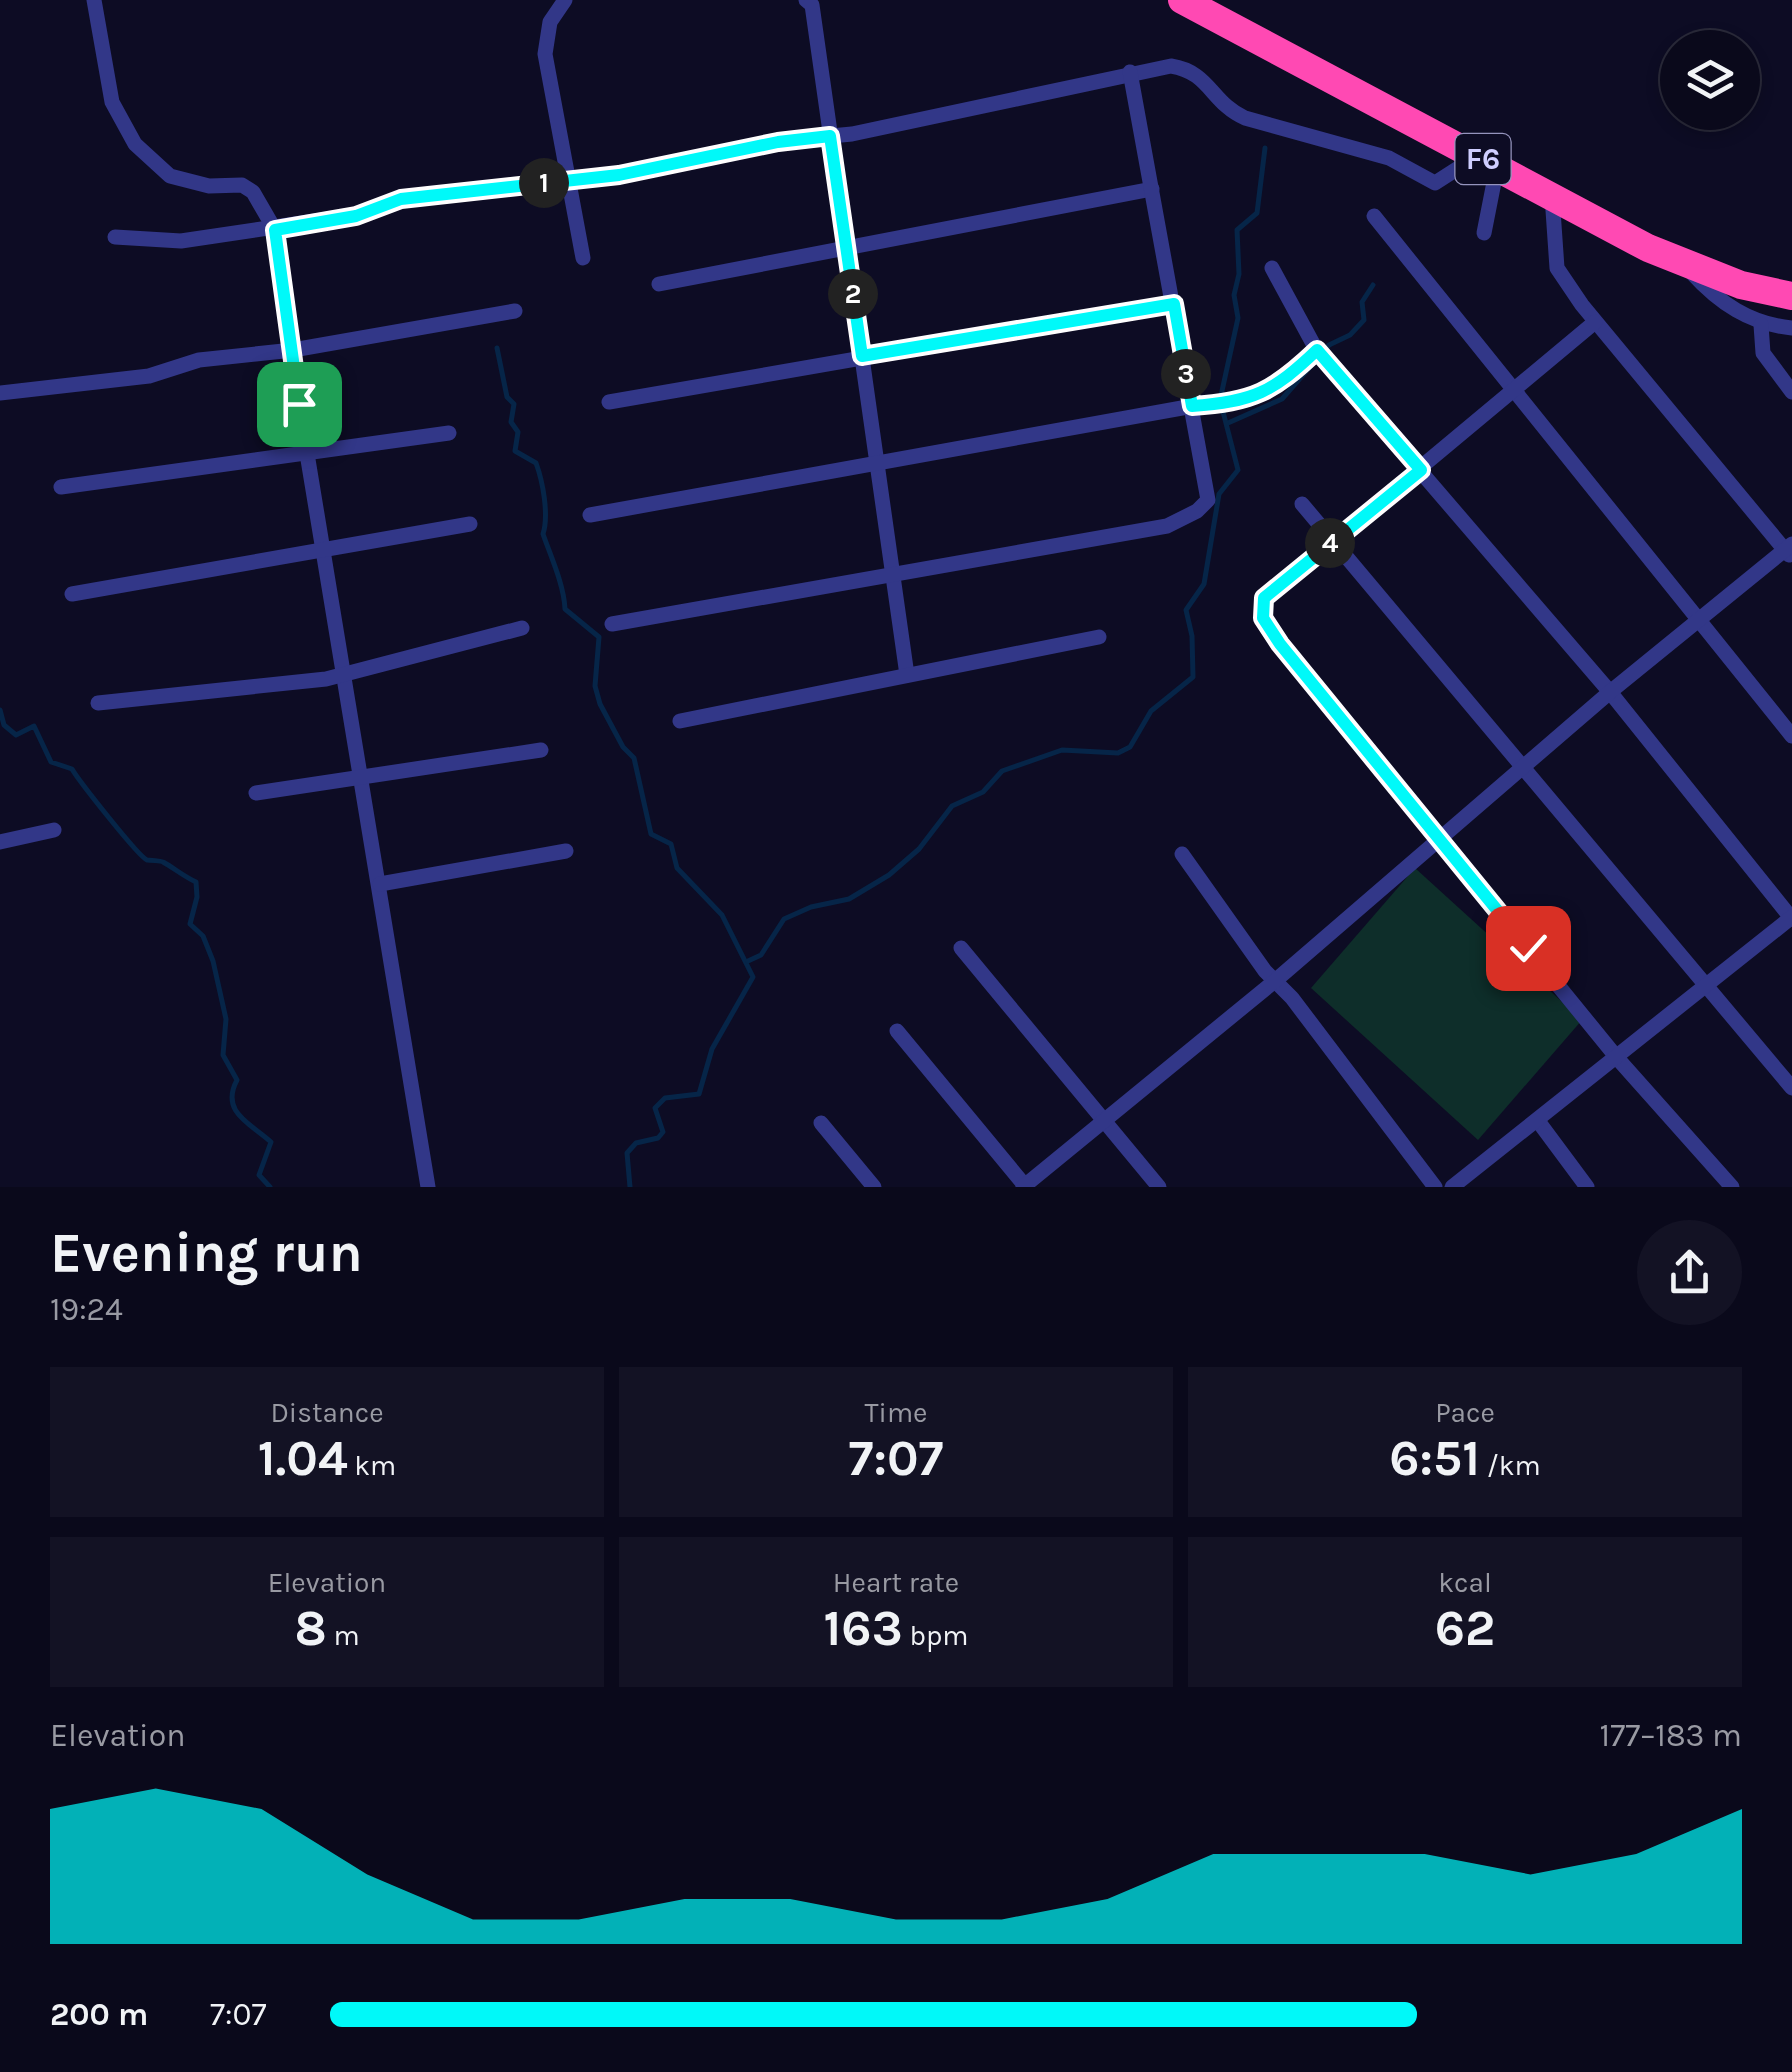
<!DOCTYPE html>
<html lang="en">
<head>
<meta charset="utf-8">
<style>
  :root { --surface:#0a091b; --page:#131224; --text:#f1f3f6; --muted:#999aa3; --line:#2a2a3a; --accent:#00f9f9 }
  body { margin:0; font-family:Karla,sans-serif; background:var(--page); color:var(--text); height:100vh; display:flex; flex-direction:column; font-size:38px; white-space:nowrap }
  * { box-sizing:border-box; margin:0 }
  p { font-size:32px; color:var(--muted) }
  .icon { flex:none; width:55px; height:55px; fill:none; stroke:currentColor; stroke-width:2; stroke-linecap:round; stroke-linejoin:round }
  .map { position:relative; height:1187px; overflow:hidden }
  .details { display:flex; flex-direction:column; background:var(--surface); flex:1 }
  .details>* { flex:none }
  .controls { position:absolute; left:1660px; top:30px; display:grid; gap:20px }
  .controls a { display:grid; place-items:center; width:100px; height:100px; border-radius:50%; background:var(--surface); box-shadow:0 5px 15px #0003,0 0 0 2px var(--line); font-size:50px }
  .pin { position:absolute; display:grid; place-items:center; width:85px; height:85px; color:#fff; margin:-42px; border-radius:20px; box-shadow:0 5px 15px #0006 }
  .km { position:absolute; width:50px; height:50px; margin:-25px; border-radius:50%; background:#222; color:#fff; font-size:28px; line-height:50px; text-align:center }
  .round { display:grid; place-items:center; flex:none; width:105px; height:105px; border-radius:52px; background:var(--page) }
  .summary { display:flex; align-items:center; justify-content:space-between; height:170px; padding:0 50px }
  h1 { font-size:55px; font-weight:700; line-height:75px }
  .metrics { display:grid; grid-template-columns:repeat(3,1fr); gap:15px; height:170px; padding:10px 50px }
  .metrics div { display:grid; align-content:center; border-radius:0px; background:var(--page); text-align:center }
  .metrics b { font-size:50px; font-weight:700 }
  .metrics small { font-size:28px; font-weight:400 }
  .metrics p { font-size:28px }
  .chart { height:280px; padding:20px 50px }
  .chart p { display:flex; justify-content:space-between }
  .chart svg { width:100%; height:180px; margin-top:10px; fill:var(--accent); opacity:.7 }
  ul { padding:0 50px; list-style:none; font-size:32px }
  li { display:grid; grid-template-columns:160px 120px 1fr; align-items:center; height:75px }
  li i { height:25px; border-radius:12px; background:var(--accent) }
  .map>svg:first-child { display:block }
  .green { fill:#0e2e2a }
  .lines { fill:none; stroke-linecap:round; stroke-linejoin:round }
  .stream { stroke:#062548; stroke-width:5 }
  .street { stroke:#323788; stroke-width:15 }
  .highway { stroke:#ff49b3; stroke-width:28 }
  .route-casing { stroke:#fff; stroke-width:20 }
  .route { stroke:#00f9f9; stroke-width:12 }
  .labels { text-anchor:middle; stroke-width:9; stroke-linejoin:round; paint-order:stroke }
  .shield { fill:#0d0c24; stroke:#9594bd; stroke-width:2.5 }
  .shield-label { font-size:30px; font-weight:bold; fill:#cfceff }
</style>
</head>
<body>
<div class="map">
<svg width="1792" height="1187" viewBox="0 0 1792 1187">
  <rect width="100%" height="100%" fill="#0d0c24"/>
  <polygon class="green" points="1415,868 1582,1020 1478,1140 1311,988"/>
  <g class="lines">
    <g class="stream">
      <path d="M497,348L507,397L514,404L511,422L518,432L515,451L536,463C543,482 549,515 543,534C551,557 564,585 565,609L599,637L595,686L600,704L623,747L634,758L651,834L671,844L677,868L722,915L753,977L712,1049L699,1094L665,1098L655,1108L663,1132L658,1138L636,1143L627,1153L630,1187"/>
      <polyline points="1228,423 1282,399 1329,345 1350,335 1364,320 1362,302 1373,285"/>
      <path d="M0,710L4,725L16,735L34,726L51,762L72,769C79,781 138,856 147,860C148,860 162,861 163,862C174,868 183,876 196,882L197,897L190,924L203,936L213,961L226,1019L223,1055L237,1080C220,1112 250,1123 271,1142L259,1175L270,1187"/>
      <polyline points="748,961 761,955 784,919 811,907 849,899 889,875 919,849 952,806 983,792 1002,771 1062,750 1118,753 1130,747 1151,711 1193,677 1192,636 1186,610 1204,584 1219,494 1238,470 1220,400 1238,318 1234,295 1239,274 1237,230 1257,213 1265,148"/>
    </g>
    <g class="street">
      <polyline points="94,0 112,102 135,144 170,176 209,186 242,185 253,192 275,230 299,405 428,1187"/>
      <polyline points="565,0 550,22 545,54 583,258"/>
      <polyline points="806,0 812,5 907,675"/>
      <polyline points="1552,196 1557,268 1582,305 1789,555"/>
      <polyline points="1374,216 1792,736"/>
      <polyline points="1484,233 1497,167"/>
      <path d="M115,237L181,241L355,215L401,199L619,175L778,141L852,134L1171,66C1210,72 1211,103 1245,118L1389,158L1435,183L1477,156"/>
      <polyline points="1272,268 1317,351 1610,692 1792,919"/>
      <path d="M1691,272C1719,303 1750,324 1792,328"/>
      <polyline points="659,284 1152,189"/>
      <polyline points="1595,322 1264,598 1263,618 1280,644 1618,1059 1732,1187"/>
      <polyline points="1761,325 1763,353 1792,392"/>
      <polyline points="0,393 149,376 199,360 293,350 515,311"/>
      <polyline points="609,402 1173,304"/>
      <polyline points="61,487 449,433"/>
      <polyline points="1302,504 1792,1088"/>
      <path d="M590,515L1193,406C1253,403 1273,392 1317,351"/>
      <polyline points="72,594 470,524"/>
      <polyline points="612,624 1167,526 1197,511 1208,500 1130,72"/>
      <polyline points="98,703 326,679 522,628"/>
      <polyline points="680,721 1099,637"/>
      <polyline points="256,793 541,750"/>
      <polyline points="0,842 54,830"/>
      <polyline points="1182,854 1265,971 1292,998 1435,1187"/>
      <polyline points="380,884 566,851"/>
      <polyline points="961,948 1159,1187"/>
      <polyline points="897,1031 1026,1187"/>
      <polyline points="1538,1121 1587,1187"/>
      <polyline points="821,1123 874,1187"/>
      <polyline points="1023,1187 1276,980 1610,692 1792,544"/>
      <polyline points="1452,1187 1792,917"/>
    </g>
    <polyline class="highway" points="1182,0 1648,248 1741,285 1792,296"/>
  </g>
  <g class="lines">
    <g class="route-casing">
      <path id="route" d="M299,404L275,230L356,216L401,199L619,175L778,142L830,136L862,356L1174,304L1192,406C1253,402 1273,392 1317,350L1421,470L1264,598L1263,618L1280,644L1528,948"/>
    </g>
    <use href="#route" class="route"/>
  </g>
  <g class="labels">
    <rect class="shield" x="1455.5" y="134" width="55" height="50" rx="8"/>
    <g class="shield-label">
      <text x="1483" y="169">F6</text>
    </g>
  </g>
</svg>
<div class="controls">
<a><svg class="icon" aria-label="layers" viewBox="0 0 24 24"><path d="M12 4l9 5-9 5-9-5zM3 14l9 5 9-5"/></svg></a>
</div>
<div class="pin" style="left:299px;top:404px;background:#1e9e55"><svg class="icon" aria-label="arrive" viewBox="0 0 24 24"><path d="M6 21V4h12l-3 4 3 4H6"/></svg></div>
<div class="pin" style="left:1528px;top:948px;background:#d93025"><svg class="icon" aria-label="check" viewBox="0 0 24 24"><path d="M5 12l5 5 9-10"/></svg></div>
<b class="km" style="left:544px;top:183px">1</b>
<b class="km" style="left:853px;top:294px">2</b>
<b class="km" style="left:1186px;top:374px">3</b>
<b class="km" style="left:1330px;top:543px">4</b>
</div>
<section class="details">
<div class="summary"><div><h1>Evening run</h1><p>19:24</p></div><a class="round"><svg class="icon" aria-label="share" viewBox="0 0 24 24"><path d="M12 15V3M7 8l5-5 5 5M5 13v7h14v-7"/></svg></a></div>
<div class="metrics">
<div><p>Distance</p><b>1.04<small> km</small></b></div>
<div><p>Time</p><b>7:07</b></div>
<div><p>Pace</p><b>6:51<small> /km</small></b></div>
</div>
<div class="metrics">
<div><p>Elevation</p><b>8<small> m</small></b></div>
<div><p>Heart rate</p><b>163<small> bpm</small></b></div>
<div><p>kcal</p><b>62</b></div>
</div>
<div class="chart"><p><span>Elevation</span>177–183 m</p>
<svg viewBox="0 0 160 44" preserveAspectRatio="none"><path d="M0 44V11L10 6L20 11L30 27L40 38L50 38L60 33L70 33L80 38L90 38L100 33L110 22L120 22L130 22L140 27L150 22L160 11V44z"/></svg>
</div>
<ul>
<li><b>200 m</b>7:07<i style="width:77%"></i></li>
</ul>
</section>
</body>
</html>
